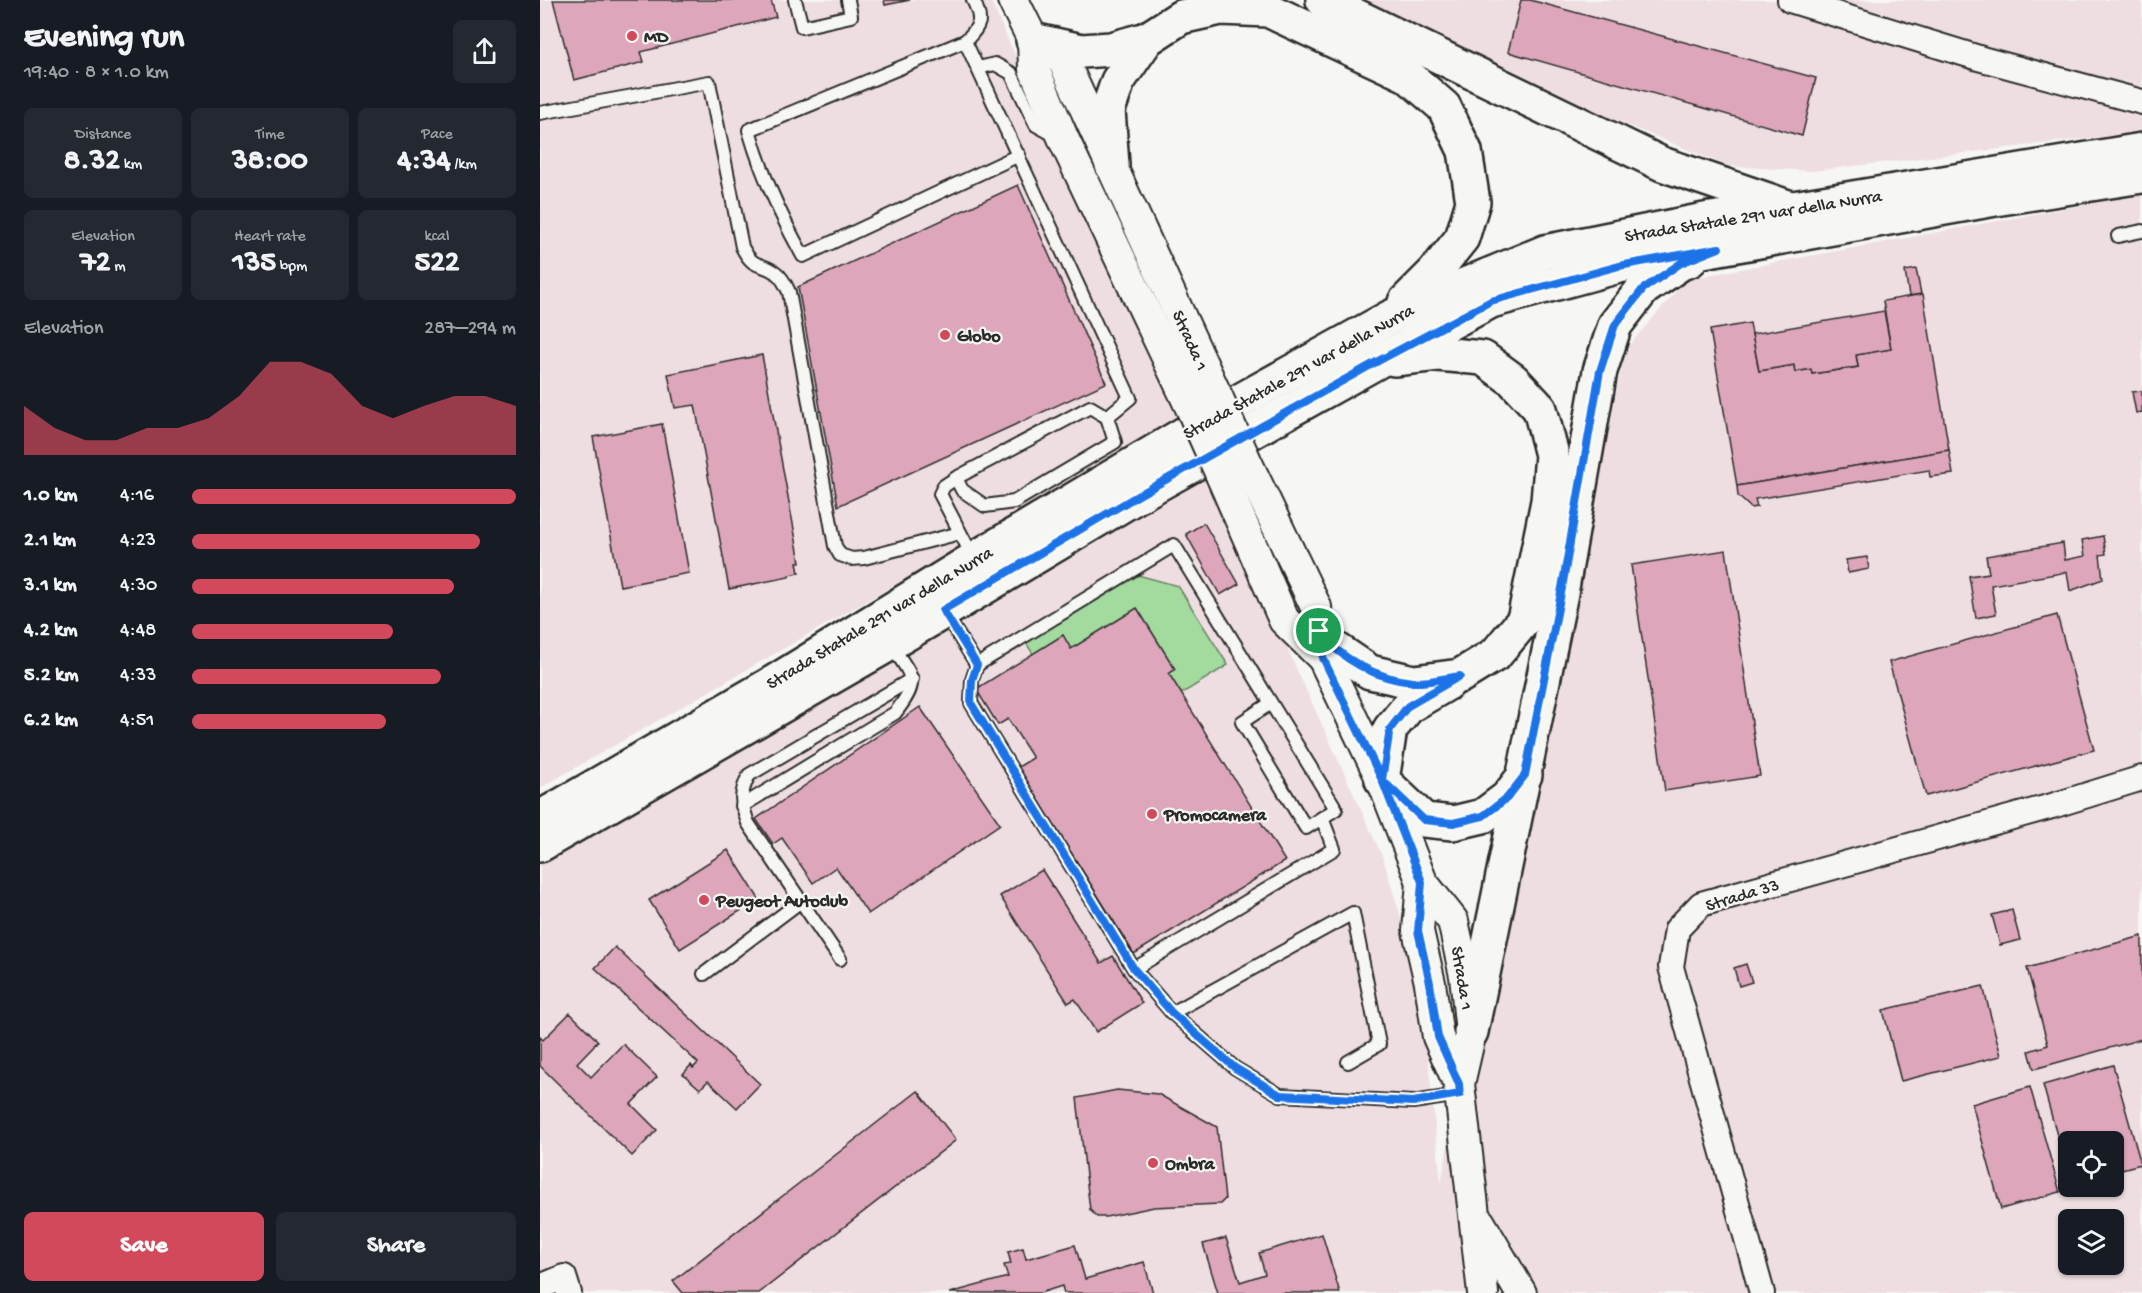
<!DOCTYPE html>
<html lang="en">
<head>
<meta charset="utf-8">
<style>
  :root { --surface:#171b24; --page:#242831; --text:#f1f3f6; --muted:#9ea1a6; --accent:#d1495b }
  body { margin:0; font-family:"Gochi Hand",sans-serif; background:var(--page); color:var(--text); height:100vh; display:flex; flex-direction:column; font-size:22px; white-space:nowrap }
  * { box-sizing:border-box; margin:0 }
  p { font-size:20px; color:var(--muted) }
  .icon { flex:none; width:33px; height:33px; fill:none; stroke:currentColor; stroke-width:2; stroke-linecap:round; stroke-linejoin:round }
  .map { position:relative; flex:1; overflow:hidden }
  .drawer { display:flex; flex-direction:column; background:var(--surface); width:540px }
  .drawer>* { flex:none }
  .tools { position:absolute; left:1518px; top:1131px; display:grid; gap:12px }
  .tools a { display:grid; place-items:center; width:66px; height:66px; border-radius:9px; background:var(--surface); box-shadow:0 2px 4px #0004; font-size:30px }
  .pin { position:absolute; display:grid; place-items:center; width:51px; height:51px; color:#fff; margin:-26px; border:3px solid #fff; border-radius:50%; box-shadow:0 2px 6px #0007 }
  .round { display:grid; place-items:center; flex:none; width:63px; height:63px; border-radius:9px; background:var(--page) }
  .overview { display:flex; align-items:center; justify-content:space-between; height:102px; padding:0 24px }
  h1 { font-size:33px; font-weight:700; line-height:45px }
  .figures { display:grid; grid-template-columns:repeat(3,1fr); gap:9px; height:102px; padding:6px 24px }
  .figures div { display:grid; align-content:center; border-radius:9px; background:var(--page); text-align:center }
  .figures b { font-size:30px; font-weight:700 }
  .figures small { font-size:16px; font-weight:400 }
  .figures p { font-size:16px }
  .chart { height:168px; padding:12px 24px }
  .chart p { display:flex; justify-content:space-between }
  .chart svg { width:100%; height:108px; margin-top:6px; fill:var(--accent); opacity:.7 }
  .button { display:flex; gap:12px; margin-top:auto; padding:12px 24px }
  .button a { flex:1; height:69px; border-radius:9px; background:var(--accent); color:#fff; font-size:24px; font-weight:700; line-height:69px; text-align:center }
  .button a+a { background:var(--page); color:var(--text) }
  ul { padding:0 24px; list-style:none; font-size:20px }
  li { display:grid; grid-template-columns:96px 72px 1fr; align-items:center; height:45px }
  li i { height:15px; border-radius:8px; background:var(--accent) }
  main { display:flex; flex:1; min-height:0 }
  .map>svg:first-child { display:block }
  .built { fill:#eedee2; fill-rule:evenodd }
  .green { fill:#a3db9f; stroke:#678365; stroke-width:1.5 }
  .building { fill:#dda6bb; stroke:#2b2b2b; stroke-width:1.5 }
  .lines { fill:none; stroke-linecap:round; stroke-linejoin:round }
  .service-casing { stroke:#2b2b2b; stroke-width:16 }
  .minor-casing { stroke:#2b2b2b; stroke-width:28 }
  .tertiary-casing { stroke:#2b2b2b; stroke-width:34 }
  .primary-casing { stroke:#2b2b2b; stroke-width:38 }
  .service { stroke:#f6f6f2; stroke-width:12 }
  .minor { stroke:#f6f6f2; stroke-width:24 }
  .tertiary { stroke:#f6f6f2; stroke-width:30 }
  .primary { stroke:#f6f6f2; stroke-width:33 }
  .tertiary-bridge-casing { stroke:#2b2b2b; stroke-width:34; stroke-linecap:butt }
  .tertiary-bridge { stroke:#f6f6f2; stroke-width:30 }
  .route-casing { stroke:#fff; stroke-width:12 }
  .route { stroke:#1a73e8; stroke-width:8 }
  .poi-dot { fill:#d1495b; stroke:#f6f6f2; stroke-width:2 }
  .labels { text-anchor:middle; stroke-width:4.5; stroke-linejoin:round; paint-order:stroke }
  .poi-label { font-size:18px; font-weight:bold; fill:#2b2b2b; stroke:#f6f6f2; text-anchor:start }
  .street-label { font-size:18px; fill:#2b2b2b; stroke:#f6f6f2 }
</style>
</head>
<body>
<main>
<section class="drawer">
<div class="overview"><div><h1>Evening run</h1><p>19:40 · 8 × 1.0 km</p></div><a class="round"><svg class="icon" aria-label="share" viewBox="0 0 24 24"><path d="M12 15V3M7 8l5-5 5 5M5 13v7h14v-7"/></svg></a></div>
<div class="figures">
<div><p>Distance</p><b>8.32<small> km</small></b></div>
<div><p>Time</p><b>38:00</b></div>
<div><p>Pace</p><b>4:34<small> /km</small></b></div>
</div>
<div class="figures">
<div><p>Elevation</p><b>72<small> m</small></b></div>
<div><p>Heart rate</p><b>135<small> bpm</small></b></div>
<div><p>kcal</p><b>522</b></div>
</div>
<div class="chart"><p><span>Elevation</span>287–294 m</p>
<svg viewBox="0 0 160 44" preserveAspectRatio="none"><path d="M0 44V24L10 33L20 38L30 38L40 33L50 33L60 29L70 20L80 6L90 6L100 11L110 24L120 29L130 24L140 20L150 20L160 24V44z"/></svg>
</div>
<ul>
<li><b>1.0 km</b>4:16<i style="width:100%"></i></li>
<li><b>2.1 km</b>4:23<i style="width:89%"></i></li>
<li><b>3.1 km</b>4:30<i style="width:81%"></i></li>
<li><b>4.2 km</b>4:48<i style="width:62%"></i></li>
<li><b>5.2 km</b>4:33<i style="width:77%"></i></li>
<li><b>6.2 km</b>4:51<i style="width:60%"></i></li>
</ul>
<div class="button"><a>Save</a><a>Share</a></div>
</section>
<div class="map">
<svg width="1602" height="1293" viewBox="0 0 1602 1293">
  <rect width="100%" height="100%" fill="#f6f6f2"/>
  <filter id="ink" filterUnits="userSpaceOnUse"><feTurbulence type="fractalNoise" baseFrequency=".0167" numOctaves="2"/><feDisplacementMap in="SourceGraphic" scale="12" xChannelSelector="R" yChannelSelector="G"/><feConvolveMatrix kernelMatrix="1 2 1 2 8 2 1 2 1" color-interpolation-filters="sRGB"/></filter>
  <g filter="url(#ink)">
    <g class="built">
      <polygon points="0,0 450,0 643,420 0,788"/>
      <polygon points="780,0 1602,0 1602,132 1272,171 1188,166"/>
      <path d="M1602,194V1293H0V858L665,469L843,858L880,982L901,1183L919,1084L1063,458L1085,350L1147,279ZM1528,1142H1574V1186H1528ZM1528,1220H1574V1264H1528Z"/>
    </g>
    <polygon class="green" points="594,574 638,586 688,665 641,694 629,674 635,669 597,608 531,649 523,635 493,654 485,641"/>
    <g class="building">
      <polygon points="13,0 231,0 236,17 101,52 104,62 34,80"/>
      <polygon points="344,0 370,0 345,5"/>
      <polygon points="981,0 990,0 1276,78 1262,136 968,52"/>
      <polygon points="478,185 566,383 298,506 258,287"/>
      <polygon points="1376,269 1381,294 1369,296 1365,271"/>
      <polygon points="1383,294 1409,450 1197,486 1170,330 1210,323 1219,371 1254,365 1255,372 1271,369 1272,374 1318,367 1316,355 1351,349 1343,301"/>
      <polygon points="1344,311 1351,349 1316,355 1318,367 1272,374 1271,369 1255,372 1254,365 1219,371 1212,334"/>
      <polygon points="222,355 260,562 257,562 259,573 249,575 249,577 189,589 155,405 135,408 128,374"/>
      <polygon points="1602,391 1602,412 1596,413 1592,392"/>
      <polygon points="122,424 149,573 80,586 53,437"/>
      <polygon points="1409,450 1413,474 1390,477 1389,470 1215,499 1217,507 1211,508 1198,496 1197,486"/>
      <polygon points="664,523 699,584 680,595 646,534"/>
      <polygon points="1563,536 1566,554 1560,555 1563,579 1530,591 1527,572 1451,585 1456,614 1436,618 1429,576 1449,573 1446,556 1523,543 1525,560 1545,556 1542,540"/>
      <polygon points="1186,550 1220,776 1125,791 1091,565"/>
      <polygon points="1327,557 1329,569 1308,573 1306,560"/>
      <polygon points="597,608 635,669 629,674 745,861 594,954 478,767 493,758 468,719 458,725 436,689 523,635 531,649"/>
      <polygon points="1517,615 1554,750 1386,796 1349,662"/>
      <polygon points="380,707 460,824 328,914 296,867 273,883 242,838 233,844 216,819"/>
      <polygon points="188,850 219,899 140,949 109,900"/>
      <polygon points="502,870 561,963 573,956 602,1003 556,1032 535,999 528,1003 460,896"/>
      <polygon points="1472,910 1480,940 1460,945 1452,915"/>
      <polygon points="1602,936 1602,1039 1494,1069 1489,1051 1508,1045 1487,968"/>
      <polygon points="75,947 220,1084 197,1108 168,1081 160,1089 143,1074 151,1065 153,1068 158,1063 55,968"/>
      <polygon points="1206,964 1212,982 1199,986 1194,968"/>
      <polygon points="1443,986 1461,1056 1361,1081 1343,1010"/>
      <polygon points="30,1013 58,1041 37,1063 51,1077 83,1044 117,1077 91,1104 117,1130 92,1156 0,1066 0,1037 3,1040"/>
      <polygon points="1573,1065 1601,1164 1574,1171 1574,1142 1528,1142 1528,1175 1503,1085"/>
      <polygon points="1490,1087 1520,1192 1461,1209 1432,1104"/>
      <polygon points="577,1090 618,1094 677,1127 685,1199 680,1204 614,1207 566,1217 557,1217 550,1210 537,1098"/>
      <polygon points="378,1091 416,1140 219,1293 143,1293 133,1281"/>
      <polygon points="782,1234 800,1293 678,1293 663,1244 686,1238 700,1282 725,1274 719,1253"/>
      <polygon points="535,1245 545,1279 604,1262 613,1293 524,1293 522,1286 500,1293 410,1293 468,1277 464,1265 471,1264 468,1252 483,1248 486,1259"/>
    </g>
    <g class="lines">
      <g class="service-casing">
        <g id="service">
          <polyline points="255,0 262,27 311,16 308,0"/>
          <path d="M433,0C443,20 441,26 425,41L209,130C222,175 240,215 263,256L479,155"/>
          <polyline points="425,41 590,398 567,417 550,407 416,478 404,486 400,494 433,557"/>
          <polyline points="438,68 455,64 471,73 496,125 516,136"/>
          <path d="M0,113L169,82L202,247C214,270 218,261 235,272C242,277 246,285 249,292L295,546L300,555L312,559L324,558L420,533"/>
          <polyline points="1578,236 1602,231"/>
          <polyline points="416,478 422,490 445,506 474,502 575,442 567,417"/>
          <polyline points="404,612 437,665 634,545 796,809 766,828 702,722 731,703"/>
          <polyline points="437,665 432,680 431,703 594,969"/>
          <path d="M202,806L355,713C382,679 371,677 351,644"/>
          <polyline points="782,818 794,849 594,969 632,1013 695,1068 740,1095 873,1102 919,1095"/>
          <path d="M300,959L208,823C201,803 199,794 209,775L372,679"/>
          <polyline points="164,974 261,901"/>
          <polyline points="632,1013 813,913 839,1044 808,1062"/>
        </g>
      </g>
      <g class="minor-casing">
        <g id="minor">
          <polyline points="1250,0 1442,59 1602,102"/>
          <polyline points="0,1287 24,1277 29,1293"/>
          <polyline points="1222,1293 1131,967 1137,929 1161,904 1512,806 1602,778"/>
        </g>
      </g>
      <g class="tertiary-casing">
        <g id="tertiary">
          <polyline points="473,0 493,40 494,69 524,140 652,410"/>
          <polyline points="493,40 523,60 676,394"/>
          <polyline points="706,461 776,607 783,658 842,780 882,882 913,921 925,976 931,1032 919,1084"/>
          <polyline points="681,475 744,620 783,658"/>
          <polyline points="882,882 878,931 890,983 898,1037 919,1084 943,1293"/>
          <polyline points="940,1223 981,1293"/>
        </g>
      </g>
      <g class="primary-casing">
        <g id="primary">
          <polyline points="783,0 1122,164 1245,206"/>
          <polyline points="493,40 542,51 571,49 607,39"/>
          <polyline points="572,165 568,110 578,81 607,39 641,17 681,8 728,10 867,75 904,107 925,151 933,202 922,238 894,273 865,302"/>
          <polyline points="779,631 790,645 830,672 874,682 920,676 956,654 984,620 1008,501 1012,455 1000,409 973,380 943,358 898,354 854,359"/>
          <polyline points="908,683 869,706 850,729 842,780 884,820 913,823 943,816 967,798 985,775"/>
          <polyline points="0,818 231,684 434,559 703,399 849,318 888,300 1005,252 1170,219 1253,208 1602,150"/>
          <polyline points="0,845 351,643 604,492 840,360 951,301 1079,266 1461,198 1602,176"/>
          <polyline points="931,1032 1022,588 1060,371 1075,325 1103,289 1141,263 1150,260"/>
        </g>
      </g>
      <use href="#service" class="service"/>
      <use href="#minor" class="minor"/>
      <use href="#tertiary" class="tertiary"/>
      <use href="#primary" class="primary"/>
      <g class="tertiary-bridge-casing">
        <g id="tertiary-bridge">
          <polyline points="676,394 706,461"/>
          <polyline points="652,410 681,475"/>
        </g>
      </g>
      <use href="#tertiary-bridge" class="tertiary-bridge"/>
    </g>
  </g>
  <g class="lines" filter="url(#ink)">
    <g class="route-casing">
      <path id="route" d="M779,631L783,658L842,780L882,882L878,931L890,983L898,1037L919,1084L920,1094L873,1102L740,1095L695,1068L632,1013L594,969L431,703L432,680L437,665L403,610L604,492L840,360L951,301L1079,266L1179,248L1141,263L1103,289L1075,325L1060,371L1022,588L985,775L967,798L943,816L913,823L884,820L842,780L850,729L868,706L920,676C905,678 887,683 873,682C837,679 800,659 779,631"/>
    </g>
    <use href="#route" class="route"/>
  </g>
  <g class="poi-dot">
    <circle cx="92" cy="36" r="6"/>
    <circle cx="405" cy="335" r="6"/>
    <circle cx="612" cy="814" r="6"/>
    <circle cx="164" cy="900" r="6"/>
    <circle cx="613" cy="1163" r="6"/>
  </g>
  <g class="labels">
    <g class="poi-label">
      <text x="104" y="42">MD</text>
      <text x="417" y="341">Globo</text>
      <text x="624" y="820">Promocamera</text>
      <text x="176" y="906">Peugeot Autoclub</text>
      <text x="625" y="1169">Ombra</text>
    </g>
    <g class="street-label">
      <text transform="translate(1213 215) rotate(-9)" y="6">Strada Statale 291 var della Nurra</text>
      <text transform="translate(651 340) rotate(66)" y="6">Strada 1</text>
      <text transform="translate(758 371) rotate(-29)" y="6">Strada Statale 291 var della Nurra</text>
      <text transform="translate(339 617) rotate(-31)" y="6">Strada Statale 291 var della Nurra</text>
      <text transform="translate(1202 894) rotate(-17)" y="6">Strada 33</text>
      <text transform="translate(923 978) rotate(81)" y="6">Strada 1</text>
    </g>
  </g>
</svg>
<div class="tools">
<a><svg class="icon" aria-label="locate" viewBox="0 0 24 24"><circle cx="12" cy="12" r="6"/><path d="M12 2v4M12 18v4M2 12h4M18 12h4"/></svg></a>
<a><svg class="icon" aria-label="layers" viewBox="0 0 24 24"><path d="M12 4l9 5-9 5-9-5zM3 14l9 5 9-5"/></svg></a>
</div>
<div class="pin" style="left:779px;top:631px;background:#1e9e55"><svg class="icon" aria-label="arrive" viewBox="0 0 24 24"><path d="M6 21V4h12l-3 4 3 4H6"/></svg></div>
</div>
</main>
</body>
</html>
